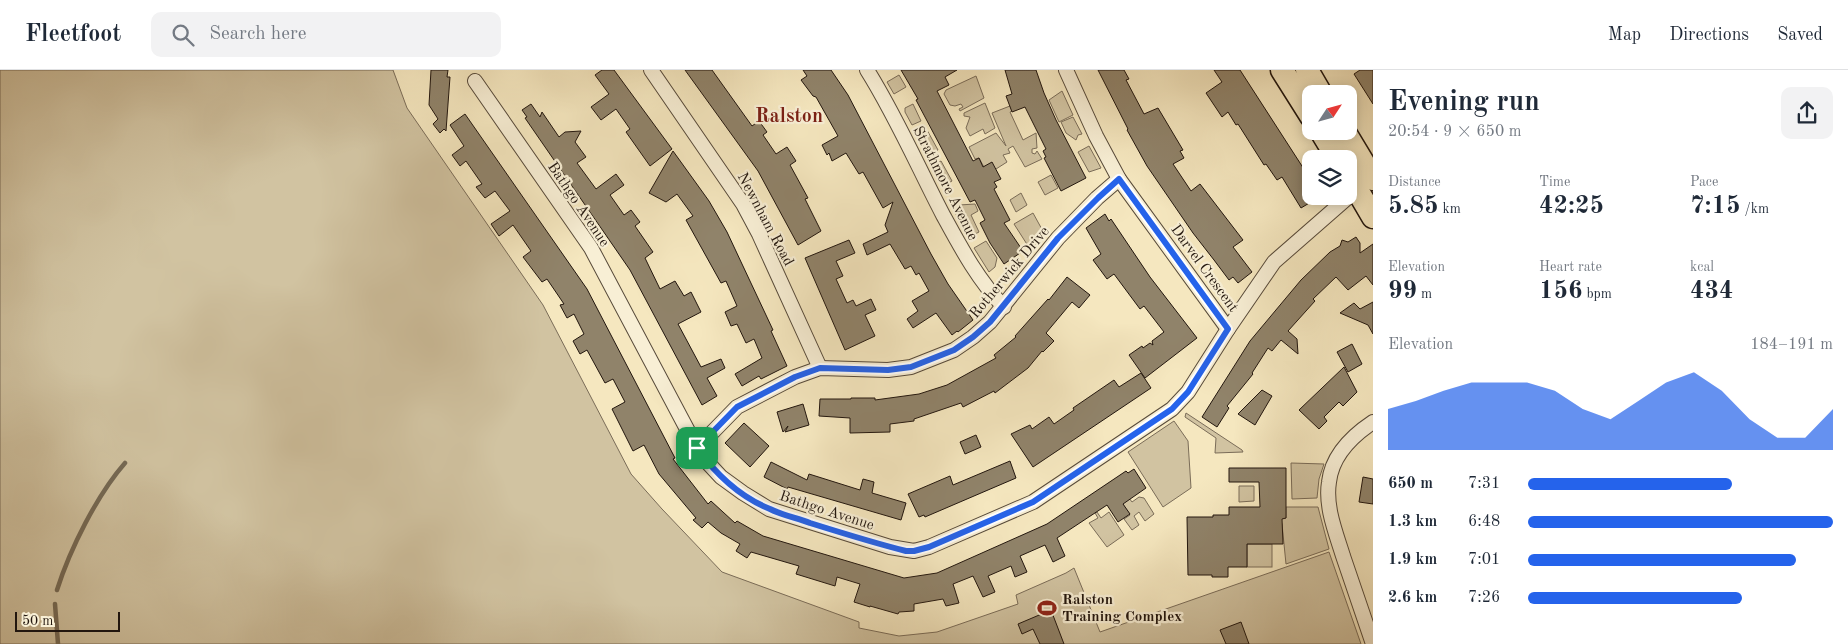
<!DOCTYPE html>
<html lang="en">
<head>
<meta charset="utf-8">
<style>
  :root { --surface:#fff; --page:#f2f2f3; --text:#1f2937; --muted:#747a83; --line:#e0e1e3; --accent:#2563eb }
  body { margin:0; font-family:"Old Standard TT",serif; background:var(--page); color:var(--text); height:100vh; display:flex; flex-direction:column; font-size:19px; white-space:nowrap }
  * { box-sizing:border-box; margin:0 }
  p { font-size:16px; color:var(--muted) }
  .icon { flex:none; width:28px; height:28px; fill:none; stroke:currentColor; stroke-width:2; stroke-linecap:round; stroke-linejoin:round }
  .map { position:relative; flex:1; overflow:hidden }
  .sheet { display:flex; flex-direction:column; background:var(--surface); width:475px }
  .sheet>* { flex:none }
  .needle { width:32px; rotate:54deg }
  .fabs { position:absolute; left:1302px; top:15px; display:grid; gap:10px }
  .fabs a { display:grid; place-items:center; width:55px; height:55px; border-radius:10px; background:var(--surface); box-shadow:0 2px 12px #0003; font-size:25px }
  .scale { position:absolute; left:15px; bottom:12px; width:105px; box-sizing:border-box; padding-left:5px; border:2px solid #22160e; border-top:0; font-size:14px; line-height:18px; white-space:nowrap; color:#22160e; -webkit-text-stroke:4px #f8efd5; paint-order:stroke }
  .pin { position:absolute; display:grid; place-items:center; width:42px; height:42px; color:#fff; margin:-21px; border-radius:10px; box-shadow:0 2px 8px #0006 }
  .round { display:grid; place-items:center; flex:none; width:52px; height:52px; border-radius:10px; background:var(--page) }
  .head { display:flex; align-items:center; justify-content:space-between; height:85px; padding:0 15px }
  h1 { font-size:28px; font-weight:800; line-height:38px }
  .metrics { display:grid; grid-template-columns:repeat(3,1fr); gap:8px; height:85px; padding:5px 15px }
  .metrics div { display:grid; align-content:center }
  .metrics b { font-size:25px; font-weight:800 }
  .metrics small { font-size:14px; font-weight:400 }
  .metrics p { font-size:14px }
  .chart { height:140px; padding:10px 15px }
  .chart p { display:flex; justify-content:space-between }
  .chart svg { width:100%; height:90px; margin-top:5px; fill:var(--accent); opacity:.7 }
  ul { padding:0 15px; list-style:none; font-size:16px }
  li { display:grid; grid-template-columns:80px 60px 1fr; align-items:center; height:38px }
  li i { height:12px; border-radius:6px; background:var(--accent) }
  header { display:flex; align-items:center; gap:30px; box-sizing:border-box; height:70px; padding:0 25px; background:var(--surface); border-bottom:1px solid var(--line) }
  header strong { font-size:24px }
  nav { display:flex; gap:28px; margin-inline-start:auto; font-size:18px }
  .search { width:350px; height:45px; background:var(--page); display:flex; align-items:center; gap:12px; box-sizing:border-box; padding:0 18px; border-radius:10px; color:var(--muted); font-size:19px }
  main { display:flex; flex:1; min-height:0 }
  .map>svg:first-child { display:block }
  .green { fill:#d1c3a1; stroke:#7a6c58 }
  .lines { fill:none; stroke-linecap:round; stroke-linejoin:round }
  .stream { stroke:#756954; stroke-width:4.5 }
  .building { fill:#90836a; stroke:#22160e }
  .minor-casing { stroke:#574a3a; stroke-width:16 }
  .primary-casing { stroke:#22160e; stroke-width:25 }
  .minor { stroke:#f8efd5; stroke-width:14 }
  .primary { stroke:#f5e7bf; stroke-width:22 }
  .route-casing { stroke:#fff; stroke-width:10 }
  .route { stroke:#2563eb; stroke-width:6 }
  .labels { text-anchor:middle; stroke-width:4.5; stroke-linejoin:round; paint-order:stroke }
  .street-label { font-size:15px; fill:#22160e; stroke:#f8efd5 }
  .poi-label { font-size:15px; font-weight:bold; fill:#22160e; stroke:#f8efd5; text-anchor:start }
  .district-label { font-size:20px; font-weight:bold; fill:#7a1f14; stroke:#f8efd5 }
</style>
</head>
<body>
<header>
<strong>Fleetfoot</strong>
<div class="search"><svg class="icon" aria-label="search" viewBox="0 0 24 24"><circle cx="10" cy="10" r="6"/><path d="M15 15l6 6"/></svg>Search here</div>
<nav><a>Map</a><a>Directions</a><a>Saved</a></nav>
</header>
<main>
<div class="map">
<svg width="1373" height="574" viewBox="0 0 1373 574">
  <rect width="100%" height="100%" fill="#f5e7bf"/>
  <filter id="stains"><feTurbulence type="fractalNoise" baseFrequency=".004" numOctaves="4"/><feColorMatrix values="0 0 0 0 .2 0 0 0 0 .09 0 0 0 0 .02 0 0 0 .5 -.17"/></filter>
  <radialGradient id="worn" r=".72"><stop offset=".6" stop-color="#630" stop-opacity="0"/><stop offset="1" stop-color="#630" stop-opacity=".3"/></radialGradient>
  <g class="green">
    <polygon points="0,0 393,0 407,38 543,235 631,404 662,439 722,502 859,552 859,558 899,566 937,562 1018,534 1016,525 1066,503 1074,498 1100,562 1329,482 1361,574 0,574"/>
    <polygon points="899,5 906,17 894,24 887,12"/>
    <polygon points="976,6 984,28 960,41 959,39 963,37 961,34 955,36 950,35 944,24 946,20"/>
    <polygon points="1062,21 1073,45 1059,52 1049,30"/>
    <polygon points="985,33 995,58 985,64 983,59 970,66 966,58 970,47 964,46 964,43"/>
    <polygon points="913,34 921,51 912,55 905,42 905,38"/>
    <polygon points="1010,36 1012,41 1010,42 1023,70 1036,63 1037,78 1032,79 1032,83 1035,84 1037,81 1042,89 1025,97 1013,76 1008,79 1010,83 1003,85 1007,92 996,99 984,97 979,88 975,89 969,77 996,63 1006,76 992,43"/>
    <polygon points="1073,47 1082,64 1078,65 1076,70 1066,63 1061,52"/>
    <polygon points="927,60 938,80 928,85 918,64"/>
    <polygon points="1089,76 1101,98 1089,102 1078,82"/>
    <polygon points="941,91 952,111 942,117 931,96"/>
    <polygon points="1051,105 1058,118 1045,125 1038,112"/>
    <polygon points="1021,123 1027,135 1016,142 1010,130"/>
    <polygon points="950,133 959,135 975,134 978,141 971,145 979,162 971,166 962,149 959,150"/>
    <polygon points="1033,143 1044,163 1034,177 1030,179 1014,154"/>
    <polygon points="986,171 997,188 995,197 989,202 974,178"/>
    <polygon points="1186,343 1242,380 1243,382 1215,383 1216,368 1185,347"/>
    <polygon points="1174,351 1188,371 1191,418 1163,437 1128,382"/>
    <polygon points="1291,393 1324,394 1319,409 1317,428 1292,429"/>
    <polygon points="1239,416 1254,416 1254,431 1239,432"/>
    <polygon points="1139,427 1144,428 1154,444 1145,451 1139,442 1134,446 1139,455 1132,460 1124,449 1130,445 1122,433 1129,428 1132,432"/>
    <polygon points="1286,437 1318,437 1329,479 1286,494 1282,454 1279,449 1286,448"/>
    <polygon points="1097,442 1101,448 1109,442 1124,465 1107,477 1089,453 1098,448 1095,443"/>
    <rect x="1247" y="474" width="25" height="23"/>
  </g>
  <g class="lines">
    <g class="stream">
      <path d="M57,520C70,479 97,425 125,393"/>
      <polyline points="55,534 58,574"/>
    </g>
  </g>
  <g class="building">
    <polygon points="431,0 448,0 447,7 450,7 446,61 444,59 440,63 433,54 438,49 429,35"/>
    <polygon points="602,0 614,0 672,79 650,96 626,62 630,59 616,39 601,50 591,37 609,24 595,5"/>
    <polygon points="685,0 712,0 752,56 759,51 767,62 763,65 776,84 787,77 796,91 790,95 808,128 805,129 821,161 798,175 758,101"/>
    <polygon points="803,0 831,0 848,25 931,184 948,214 973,250 958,262 957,261 952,265 936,243 913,258 907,249 918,241 912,231 929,221 919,203 916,205 911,196 905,199 890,174 867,185 863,174 888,162 885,155 893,132 883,138 863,102 859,104 846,83 832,91 829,83 827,85 822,75 838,66 816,27 813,26 801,10 807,6"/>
    <polygon points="901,0 957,0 945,7 949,15 937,21 973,91 979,88 983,97 992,92 1001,109 994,112 997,117 994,119 1010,150 1004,153 1023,181 1004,194 990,173 980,153 985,150 975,130 970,132 916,30 918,29"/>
    <polygon points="1005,0 1036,0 1044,23 1056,50 1086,108 1061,121 1044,88 1046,87 1043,81 1046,79 1025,37 1012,42 1006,26 1012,24"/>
    <polygon points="1098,0 1124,0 1129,9 1126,10 1144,44 1158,38 1183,80 1180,81 1184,88 1173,94 1191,121 1200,114 1243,170 1233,177 1252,202 1238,213 1233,207 1229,210 1214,190 1193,163 1147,96 1127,60 1128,59"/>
    <polygon points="1214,0 1240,0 1311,110 1311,132 1301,138 1282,107 1277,110 1266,94 1264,95 1238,54 1236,55 1228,42 1222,47 1206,23 1222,12"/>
    <polygon points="1360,0 1373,0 1373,34 1354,4"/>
    <polygon points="531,34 540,47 542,42 559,67 565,62 581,61 575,72 586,87 577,93 596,119 616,104 624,115 610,125 624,145 631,140 640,152 635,156 653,182 645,188 660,219 675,211 684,226 691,222 701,242 678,254 701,297 721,289 725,298 707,308 717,326 702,335 630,200 525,48 527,47 522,40"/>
    <polygon points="465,44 587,219 675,388 673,389 708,434 711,431 735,453 737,451 763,466 904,508 937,503 1047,454 1126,401 1128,403 1134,399 1146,418 1123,434 1130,444 1118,452 1107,435 1057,468 1065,486 1053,492 1045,475 1020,486 1027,502 1015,507 1011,496 988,506 995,522 983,527 973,506 953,514 959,533 946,536 943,529 914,534 914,541 899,542 898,544 870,536 870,537 854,532 860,514 837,507 835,516 796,504 799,496 751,482 747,488 736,481 740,474 721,463 708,452 702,458 693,450 696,448 659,404 644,375 633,381 612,339 625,332 613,309 605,313 587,280 580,284 573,271 584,264 574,244 567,248 560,235 564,234 547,209 542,212 523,187 531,181 513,155 499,166 491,154 510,141 495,121 485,128 476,117 482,114 466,91 460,96 452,85 464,76 450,55"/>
    <polygon points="673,81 709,131 727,162 773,260 771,261 787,296 761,309 759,306 742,316 735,304 762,288 754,269 746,273 737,254 731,256 725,242 737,236 726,211 721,213 686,150 693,146 677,124 666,132 649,123"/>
    <polygon points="1105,144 1109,151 1111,149 1150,207 1197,268 1145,308 1129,285 1142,276 1143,278 1150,273 1153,275 1152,271 1164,262 1144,236 1140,239 1114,204 1107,209 1093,190 1101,184 1086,158"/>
    <polygon points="1356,167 1360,173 1360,183 1373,174 1373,215 1366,206 1348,220 1336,207 1313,229 1315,231 1288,261 1297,269 1298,284 1281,270 1272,281 1268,278 1252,303 1253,304 1227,336 1229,338 1217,357 1202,347 1250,271 1301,210 1330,182 1340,176 1342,170 1348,172"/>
    <polygon points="849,170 855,183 836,191 843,206 836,209 847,233 853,230 856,236 871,229 876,240 865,245 875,266 845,280 805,188"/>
    <polygon points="1067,207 1090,225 1079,238 1072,232 1046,263 1054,271 1043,282 1042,281 1028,298 995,323 994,321 963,337 961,333 914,349 914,351 890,354 890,362 850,363 850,348 819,346 820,329 851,329 851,328 875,328 875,330 919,324 947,315 996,288 994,285 1016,267 1015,266 1048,229 1049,230"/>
    <polygon points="1373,232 1373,264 1368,255 1340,243 1354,233 1360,239"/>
    <polygon points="1352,274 1362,294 1348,302 1337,282"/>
    <polygon points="1344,297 1357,322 1343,336 1339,332 1324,347 1327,351 1319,359 1299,340"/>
    <polygon points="1141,303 1151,318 1033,397 1011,364 1030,355 1032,359 1049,347 1054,354 1074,340 1073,338 1114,310 1119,317"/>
    <polygon points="1262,320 1272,326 1255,355 1238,344"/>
    <polygon points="803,334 809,355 785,362 788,356 783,362 777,342"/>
    <polygon points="744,353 769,376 750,397 725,373"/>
    <polygon points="976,365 981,377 965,384 960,372"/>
    <polygon points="1010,391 1016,408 925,447 924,445 919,447 908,424 950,406 953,415"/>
    <polygon points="771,392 807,410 809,404 860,420 863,409 874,412 872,423 906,433 901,450 788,417 787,419 764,407"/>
    <polygon points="1229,398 1286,398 1286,448 1282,449 1283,474 1247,474 1247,497 1228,497 1228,507 1212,507 1212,505 1188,505 1187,447 1213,447 1213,445 1229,445 1229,437 1260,437 1259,412 1229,412"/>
    <polygon points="1363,407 1373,409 1373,434 1359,432"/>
    <polygon points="1051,540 1064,574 1040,574 1033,559 1022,564 1018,554"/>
    <polygon points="1241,552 1249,574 1226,574 1220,560"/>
  </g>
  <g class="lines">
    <g class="minor-casing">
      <g id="minor">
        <polyline points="651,0 743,134 759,164 820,298"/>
        <path d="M867,0C896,46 918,97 943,145C961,178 978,210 1004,237"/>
        <polyline points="1066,0 1096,66 1119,109 1228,259 1274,192 1362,115"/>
        <polyline points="475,11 591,178 697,378 708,393 721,407 743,423 769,439 890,477 914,481 929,477 1033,432 1172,339 1188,322 1228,259"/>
        <polyline points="697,378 737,337 795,307 820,298 888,300 911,297 954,280 973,267 990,252 1058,168 1097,128 1119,109"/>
        <path d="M1373,574C1363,545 1353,516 1343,486C1336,463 1325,437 1329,412C1332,385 1352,366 1373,352"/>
      </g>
    </g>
    <g class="primary-casing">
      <g id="primary">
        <polyline points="1282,0 1311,46"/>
        <polyline points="1307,0 1321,24"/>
        <polyline points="1321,61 1338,89"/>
        <polyline points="1344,61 1373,109"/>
        <polyline points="1349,106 1373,147"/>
      </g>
    </g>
    <use href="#minor" class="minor"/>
    <use href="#primary" class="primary"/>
  </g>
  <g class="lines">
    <g class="route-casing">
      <path id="route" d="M1119,109L1228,259L1188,322L1172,339L1033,432L929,477L914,481H906C874,473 842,463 810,453C797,448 782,445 770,439C740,427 715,403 697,378L737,337L795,307L820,298L888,300L911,297L954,280L973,267L990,252L1058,168L1098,128Z"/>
    </g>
    <use href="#route" class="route"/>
  </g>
  <defs>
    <g id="stadium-bare" transform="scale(1.5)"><path d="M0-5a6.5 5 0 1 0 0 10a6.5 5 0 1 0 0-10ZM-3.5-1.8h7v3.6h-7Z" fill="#8f2418" stroke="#f8efd5" stroke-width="2.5" paint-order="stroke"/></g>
  </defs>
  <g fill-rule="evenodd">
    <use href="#stadium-bare" x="1047" y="538"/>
  </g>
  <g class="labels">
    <g class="street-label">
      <text transform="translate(946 113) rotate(63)" y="5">Strathmore Avenue</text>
      <text transform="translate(579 134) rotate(56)" y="5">Bathgo Avenue</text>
      <text transform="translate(766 149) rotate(62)" y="5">Newnham Road</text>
      <text transform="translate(1205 198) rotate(54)" y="5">Darvel Crescent</text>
      <text transform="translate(1009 202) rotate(-50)" y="5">Rotherwick Drive</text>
      <text transform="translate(827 440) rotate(18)" y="5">Bathgo Avenue</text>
    </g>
    <g class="poi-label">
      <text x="1062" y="534">Ralston<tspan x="1062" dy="17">Training Complex</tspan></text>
    </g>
    <g class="district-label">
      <text x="789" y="52">Ralston</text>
    </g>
  </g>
  <rect width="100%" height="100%" filter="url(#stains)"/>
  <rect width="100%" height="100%" fill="url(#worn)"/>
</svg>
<div class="fabs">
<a><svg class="needle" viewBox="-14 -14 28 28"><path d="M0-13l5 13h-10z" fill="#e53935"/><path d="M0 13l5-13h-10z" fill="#747a83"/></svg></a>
<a><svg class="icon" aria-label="layers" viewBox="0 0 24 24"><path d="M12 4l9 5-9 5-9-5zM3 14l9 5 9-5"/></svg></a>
</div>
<div class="scale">50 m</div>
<div class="pin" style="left:697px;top:378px;background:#1e9e55"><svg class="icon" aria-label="arrive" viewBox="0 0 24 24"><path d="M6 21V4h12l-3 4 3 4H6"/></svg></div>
</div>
<section class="sheet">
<div class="head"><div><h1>Evening run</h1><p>20:54 · 9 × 650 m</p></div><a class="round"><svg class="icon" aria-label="share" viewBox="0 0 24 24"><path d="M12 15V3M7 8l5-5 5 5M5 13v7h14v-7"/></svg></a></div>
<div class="metrics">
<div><p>Distance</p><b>5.85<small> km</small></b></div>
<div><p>Time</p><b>42:25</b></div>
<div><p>Pace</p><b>7:15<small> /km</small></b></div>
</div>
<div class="metrics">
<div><p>Elevation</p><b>99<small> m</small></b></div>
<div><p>Heart rate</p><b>156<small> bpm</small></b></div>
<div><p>kcal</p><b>434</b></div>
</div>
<div class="chart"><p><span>Elevation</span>184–191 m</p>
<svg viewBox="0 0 160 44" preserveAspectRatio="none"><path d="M0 44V24L10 20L20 15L30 11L40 11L50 11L60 15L70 24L80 29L90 20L100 11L110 6L120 15L130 29L140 38L150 38L160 24V44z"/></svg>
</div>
<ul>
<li><b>650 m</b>7:31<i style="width:67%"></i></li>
<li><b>1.3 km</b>6:48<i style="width:100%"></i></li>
<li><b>1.9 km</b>7:01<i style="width:88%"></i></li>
<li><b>2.6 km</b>7:26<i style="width:70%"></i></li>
</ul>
</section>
</main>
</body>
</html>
